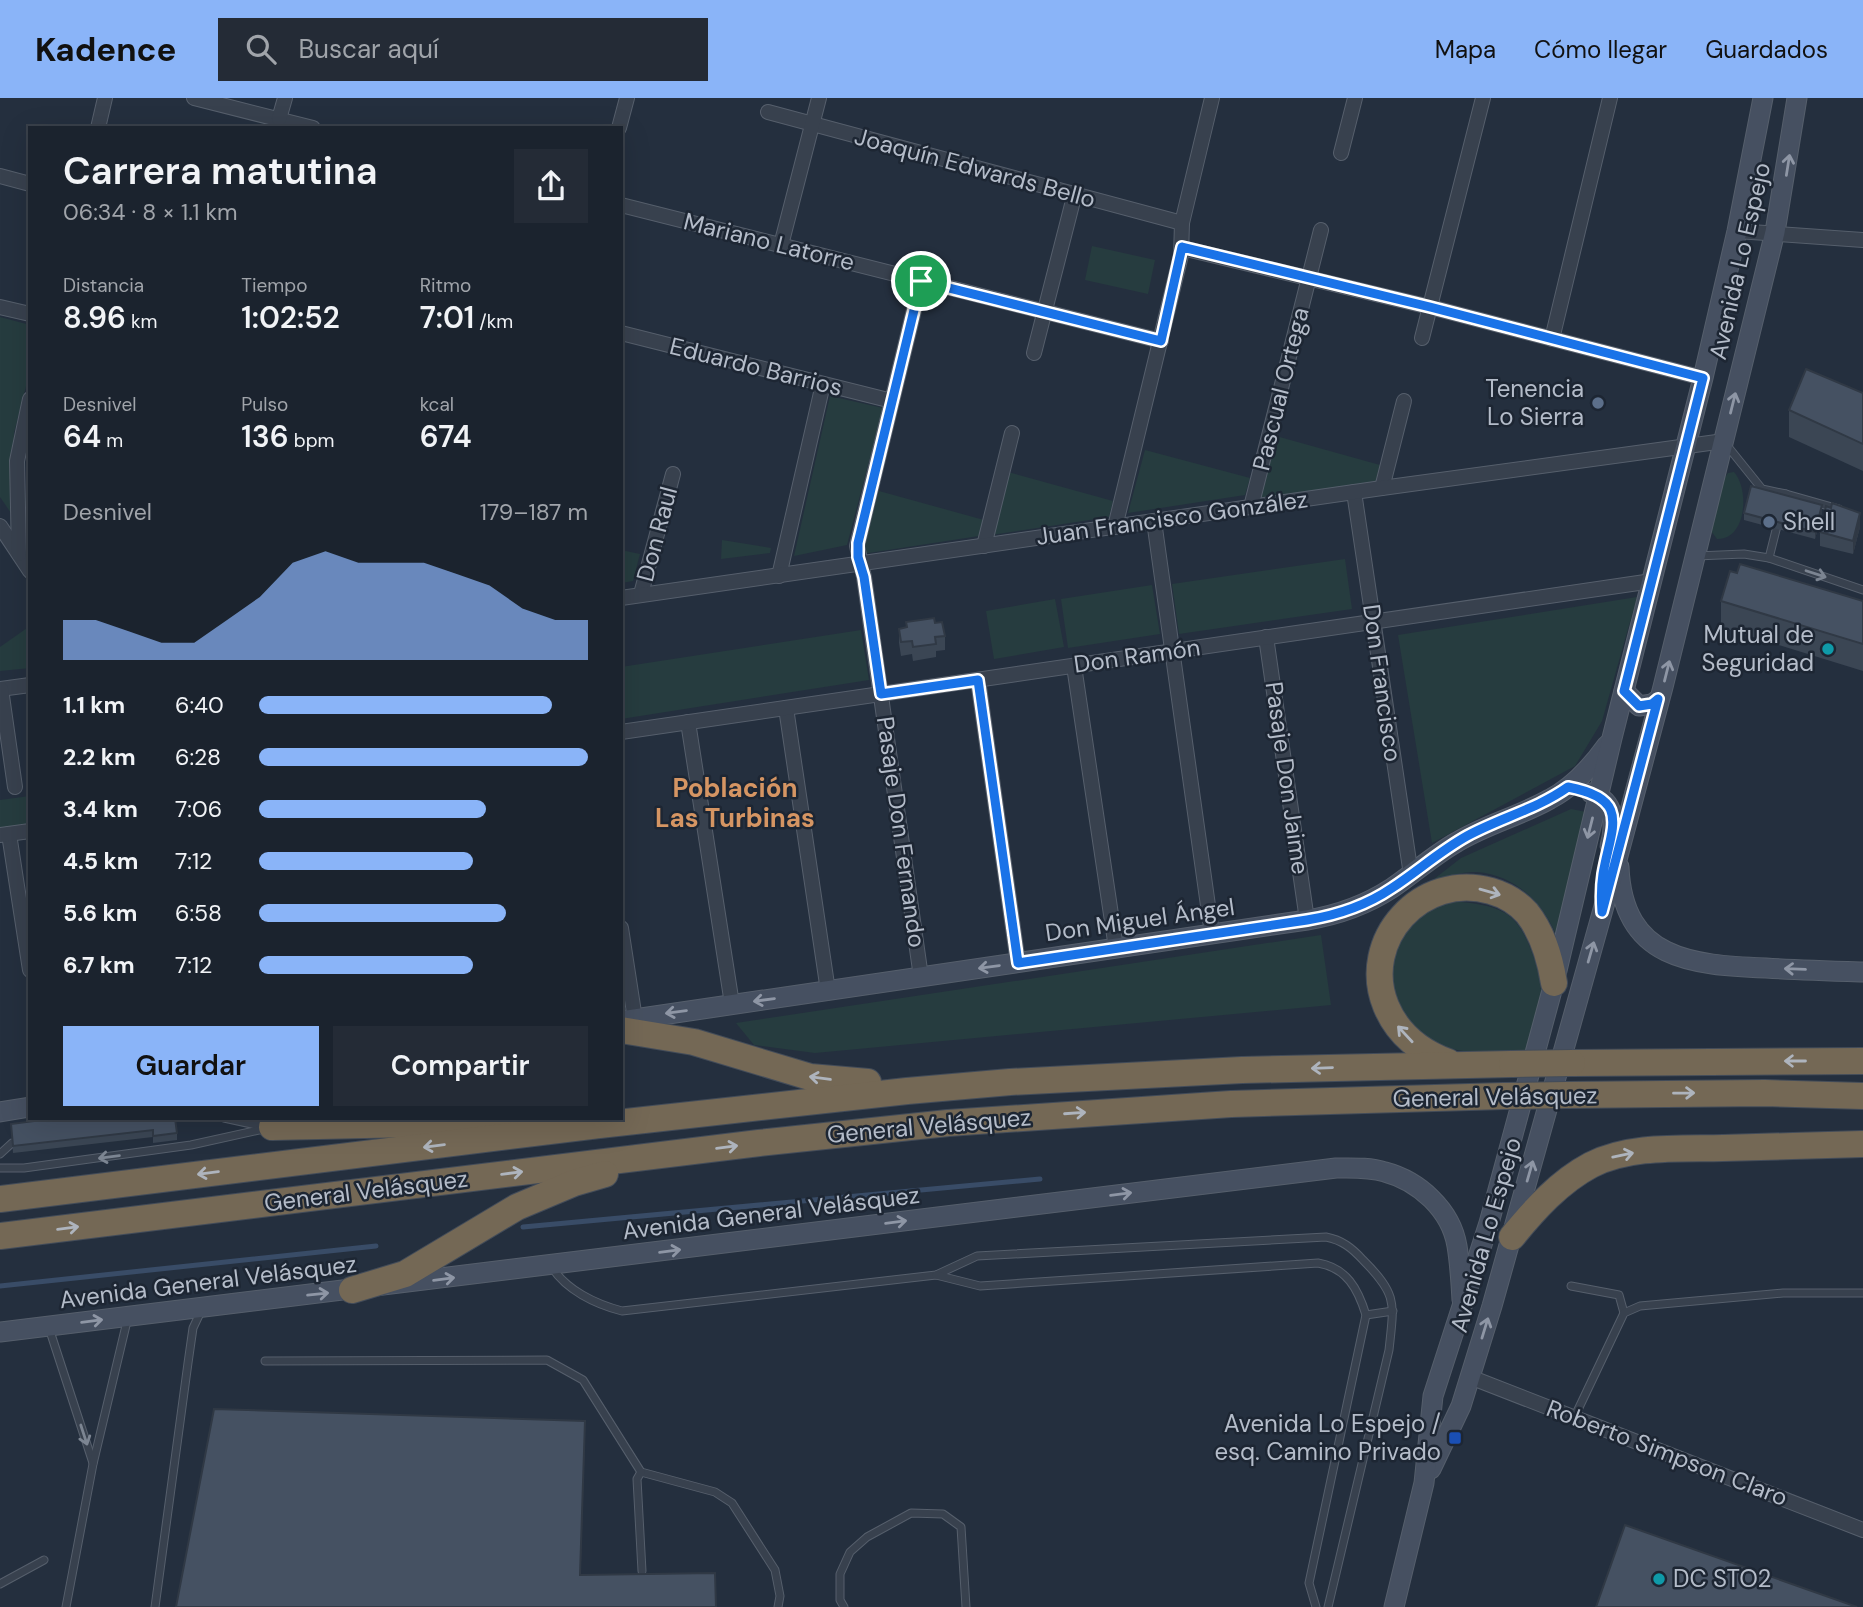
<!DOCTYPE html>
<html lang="es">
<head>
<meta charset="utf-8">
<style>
  :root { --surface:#1b232e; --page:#242b36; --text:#f1f3f6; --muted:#a0a4aa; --line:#39404a; --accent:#8ab4f8 }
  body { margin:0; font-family:"DM Sans",sans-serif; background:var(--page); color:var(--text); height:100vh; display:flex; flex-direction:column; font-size:26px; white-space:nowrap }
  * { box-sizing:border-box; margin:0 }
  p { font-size:23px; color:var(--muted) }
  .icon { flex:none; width:38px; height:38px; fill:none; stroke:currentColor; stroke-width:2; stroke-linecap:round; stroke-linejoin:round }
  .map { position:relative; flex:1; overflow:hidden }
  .sheet { position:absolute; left:28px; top:28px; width:595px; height:994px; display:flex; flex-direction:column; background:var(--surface); border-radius:0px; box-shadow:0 7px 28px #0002,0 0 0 2px var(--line) }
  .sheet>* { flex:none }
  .pin { position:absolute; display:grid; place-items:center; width:60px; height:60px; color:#fff; margin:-30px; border:4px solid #fff; border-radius:50%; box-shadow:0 2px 7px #0007 }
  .round { display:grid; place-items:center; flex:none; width:74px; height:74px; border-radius:0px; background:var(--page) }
  .overview { display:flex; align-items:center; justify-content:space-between; height:119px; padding:0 35px }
  h1 { font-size:38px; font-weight:600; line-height:52px }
  .stats { display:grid; grid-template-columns:repeat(3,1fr); gap:10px; height:119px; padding:7px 35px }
  .stats div { display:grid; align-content:center }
  .stats b { font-size:30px; font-weight:600 }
  .stats small { font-size:19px; font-weight:400 }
  .stats p { font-size:19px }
  .chart { height:196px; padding:14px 35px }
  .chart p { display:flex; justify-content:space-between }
  .chart svg { width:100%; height:126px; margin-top:7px; fill:var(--accent); opacity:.7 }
  .primary-button { display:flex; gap:14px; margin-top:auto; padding:14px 35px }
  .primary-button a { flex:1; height:80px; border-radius:0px; background:var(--accent); color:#111; font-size:28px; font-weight:600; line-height:80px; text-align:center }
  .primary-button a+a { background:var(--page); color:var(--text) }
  ul { padding:0 35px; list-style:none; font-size:23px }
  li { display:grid; grid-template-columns:112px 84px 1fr; align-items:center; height:52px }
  li i { height:18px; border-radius:9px; background:var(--accent) }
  header { display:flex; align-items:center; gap:42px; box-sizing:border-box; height:98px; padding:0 35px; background:var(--accent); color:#111 }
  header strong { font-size:33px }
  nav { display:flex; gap:38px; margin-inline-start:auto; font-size:24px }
  .search { width:490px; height:63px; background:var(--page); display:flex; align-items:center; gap:18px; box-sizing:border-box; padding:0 24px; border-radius:0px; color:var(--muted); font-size:26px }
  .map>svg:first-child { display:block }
  .green { fill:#263c3f }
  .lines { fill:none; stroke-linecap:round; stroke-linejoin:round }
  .stream { stroke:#394c67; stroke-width:5 }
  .lane-casing { stroke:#565f6c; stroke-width:9 }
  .street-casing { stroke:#565f6c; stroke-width:16 }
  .secondary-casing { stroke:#565f6c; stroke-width:21 }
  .highway-casing { stroke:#434c59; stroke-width:28 }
  .lane { stroke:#38414e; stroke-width:7 }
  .street { stroke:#38414e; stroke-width:14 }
  .secondary { stroke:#465061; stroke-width:19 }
  .highway { stroke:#746855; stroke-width:26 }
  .highway-bridge-casing { stroke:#434c59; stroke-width:28; stroke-linecap:butt }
  .highway-bridge { stroke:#746855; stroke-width:26 }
  .wall { fill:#3b4654 }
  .shaded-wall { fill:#303945 }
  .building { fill:#455162; stroke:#303945; stroke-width:2 }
  .oneway { stroke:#8e96a5 }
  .oneway2 { stroke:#7c8592 }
  .oneway3 { stroke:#aeb4bd }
  .route-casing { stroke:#fff; stroke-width:14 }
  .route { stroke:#1a73e8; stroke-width:9 }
  .service-dot { fill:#5c6f8a; stroke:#1d2633; stroke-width:2.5 }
  .culture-dot { fill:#0f9aa8; stroke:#1d2633; stroke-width:2.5 }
  .transit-dot { fill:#1a4fb4; stroke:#1d2633; stroke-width:2.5 }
  .labels { text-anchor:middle; stroke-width:5; stroke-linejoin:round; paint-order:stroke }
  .street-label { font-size:24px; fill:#b4bcc9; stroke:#1d2633 }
  .poi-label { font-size:24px; fill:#b4bcc9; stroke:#1d2633; text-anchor:end }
  .neighbourhood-label { font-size:26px; font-weight:bold; fill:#d59563; stroke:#1d2633 }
</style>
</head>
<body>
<header>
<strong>Kadence</strong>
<div class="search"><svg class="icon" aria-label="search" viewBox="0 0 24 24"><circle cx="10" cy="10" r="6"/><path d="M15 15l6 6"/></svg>Buscar aquí</div>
<nav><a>Mapa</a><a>Cómo llegar</a><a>Guardados</a></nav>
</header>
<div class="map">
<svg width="1863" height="1509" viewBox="0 0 1863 1509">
  <rect width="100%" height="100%" fill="#242f3e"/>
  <g class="green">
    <polygon points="1092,148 1155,162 1148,196 1085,182"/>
    <polygon points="0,219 30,227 30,273 14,335 13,418 0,399"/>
    <polygon points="830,298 883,310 847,447 794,458"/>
    <polygon points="1276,338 1380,367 1376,383 1259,401"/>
    <polygon points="1145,352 1250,380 1245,397 1128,415"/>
    <polygon points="1008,374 1113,403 1109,419 991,437"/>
    <path d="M1734,374C1750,392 1746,442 1717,441L1711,433L1724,381L1728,375Z"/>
    <polygon points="879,393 984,422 979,438 862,456"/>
    <polygon points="722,442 771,450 770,455 721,461"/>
    <polygon points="621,452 640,456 633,483 621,485"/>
    <polygon points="1345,461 1352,511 1179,536 1172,486"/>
    <polygon points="1152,487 1160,536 1068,550 1061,501"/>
    <polygon points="1637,499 1602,623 1575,668 1432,745 1398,537"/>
    <polygon points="1055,501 1064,549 994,561 986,513"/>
    <polygon points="30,528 30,570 0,573 0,549"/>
    <polygon points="861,532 869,582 621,621 621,569"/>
    <polygon points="30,698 30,725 0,730 0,702"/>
    <path d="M1571,711L1591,715L1559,844C1546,808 1517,777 1477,774C1464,773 1447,779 1434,781L1461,760Z"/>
    <path d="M1452,803C1470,805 1489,806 1505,815C1529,828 1544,884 1542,910C1540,923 1534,939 1530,952C1501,954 1467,959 1439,946C1389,925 1373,869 1410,827C1421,815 1438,809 1452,803Z"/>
    <polygon points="1321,837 1331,907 815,955 754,947 736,925"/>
  </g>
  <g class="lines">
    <g class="stream">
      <polyline points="523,1129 1040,1081"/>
      <polyline points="0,1188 376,1148"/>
    </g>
    <g class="lane-casing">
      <g id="lane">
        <polyline points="1725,345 1762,391 1786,396 1783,406"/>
        <polyline points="1786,396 1839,411"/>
        <polyline points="1696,458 1744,456 1769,460 1778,424"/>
        <polyline points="1769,460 1863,492"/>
        <polyline points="224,1020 265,1029"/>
        <polyline points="0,1056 12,1045"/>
        <polyline points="0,1070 24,1070 191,1047 268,1030"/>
        <path d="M551,1168C566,1192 595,1206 622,1213L936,1177L977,1158L1326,1139C1342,1142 1352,1150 1363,1162C1398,1197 1394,1205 1389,1252L1328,1509"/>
        <path d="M936,1177L980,1188L1318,1165C1347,1170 1358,1191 1366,1217L1309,1485L1316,1509"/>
        <polyline points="1571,1188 1619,1197 1624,1215"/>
        <polyline points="1366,1217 1393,1213"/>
        <polyline points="49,1230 93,1365"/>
        <polyline points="265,1263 547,1262 583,1282 641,1374 715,1394 732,1405 775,1472 780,1498 778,1509"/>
        <polyline points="1575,1318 1624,1215 1640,1208 1783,1195 1863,1195"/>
        <polyline points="641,1374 637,1381 642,1473"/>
        <polyline points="0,1486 44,1462"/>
        <polyline points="66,1509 93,1366 128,1219"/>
        <polyline points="155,1509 188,1265 193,1230 201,1213"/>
        <polyline points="844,1509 840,1502 840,1476 850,1454 867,1439 911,1415 943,1416 961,1429 966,1509"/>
      </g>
    </g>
    <g class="street-casing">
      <g id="street">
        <polyline points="194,0 313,30"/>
        <polyline points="768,14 1182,125"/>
        <polyline points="279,21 285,0"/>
        <polyline points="98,30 105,0"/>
        <polyline points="619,30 627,0"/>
        <polyline points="1341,55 1355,0"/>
        <polyline points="0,78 30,86"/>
        <polyline points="621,107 1161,243"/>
        <polyline points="1737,133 1863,142"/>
        <polyline points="781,147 819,0"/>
        <polyline points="1182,150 1430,209 1703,280"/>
        <polyline points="921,183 857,448 864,479 921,879"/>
        <polyline points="0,209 30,216"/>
        <polyline points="621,235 892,303"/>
        <polyline points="1422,240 1483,0"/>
        <polyline points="1552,241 1610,0"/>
        <polyline points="1034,255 1075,95"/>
        <polyline points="1382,390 1404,303"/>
        <polyline points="1354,394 1411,777"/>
        <polyline points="1251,409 1321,132"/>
        <polyline points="1154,423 1212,836"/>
        <polyline points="0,428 30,473"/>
        <polyline points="1115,429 1181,157 1182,125 1212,0"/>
        <polyline points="984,448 1012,335"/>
        <polyline points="19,456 17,363 30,301"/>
        <polyline points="779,478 823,286"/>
        <polyline points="641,496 673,376"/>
        <polyline points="621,500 1382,390 1724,343"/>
        <polyline points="1266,539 1307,822"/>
        <polyline points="1074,568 1116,850"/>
        <polyline points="978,582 1018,865"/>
        <polyline points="0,591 30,587"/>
        <polyline points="1,591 15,689"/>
        <polyline points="786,610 828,893"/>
        <polyline points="688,624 732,906"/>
        <polyline points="621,634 1652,483"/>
        <polyline points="9,736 30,872"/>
        <polyline points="0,737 30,733"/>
        <polyline points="621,830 635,921"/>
        <polyline points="1470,1279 1863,1432"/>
      </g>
    </g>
    <g class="secondary-casing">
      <g id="secondary">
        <polyline points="1624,593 1639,608 1652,606 1659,601"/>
        <path d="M1591,695C1615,703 1616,726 1610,748"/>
        <path d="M1619,769C1623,862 1692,867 1766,870C1798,872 1831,873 1863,874"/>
        <path d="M621,923L1307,822C1338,817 1366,807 1392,790C1414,775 1434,757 1457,744C1487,726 1520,718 1550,701C1573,689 1592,668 1607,647"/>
        <polyline points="0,1014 30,1009"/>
        <path d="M0,1234L1336,1070C1352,1070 1369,1069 1385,1074C1419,1083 1451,1112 1457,1148C1460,1166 1461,1184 1462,1202"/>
        <polyline points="1431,1371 1461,1308 1492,1208 1618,758 1663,589 1775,134 1797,0"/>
        <polyline points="1394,1509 1424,1385 1433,1298 1489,1125 1554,885 1612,640 1703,280 1737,133 1763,0"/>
      </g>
    </g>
    <g class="highway-casing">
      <g id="highway">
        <polyline points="621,932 694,944 810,979 868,984"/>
        <path d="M1448,964C1421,954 1398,937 1386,908C1359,842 1422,773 1491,793C1505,797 1517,804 1527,815C1543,835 1550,860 1554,885"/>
        <polyline points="1572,965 1863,963"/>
        <polyline points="1567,997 1765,995 1863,998"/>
        <polyline points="272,1029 506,1024"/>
        <polyline points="0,1101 599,1027 907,993 1010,984 1242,972 1512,966"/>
        <polyline points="0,1138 759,1045 948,1025 1231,1006 1504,998"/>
        <path d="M1512,1139C1534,1112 1559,1084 1591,1067C1630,1047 1681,1051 1723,1050C1770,1049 1816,1047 1863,1046"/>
        <polyline points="352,1192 405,1176 517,1109 574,1085 605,1076"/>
      </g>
    </g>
    <use href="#lane" class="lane"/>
    <use href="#street" class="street"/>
    <use href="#secondary" class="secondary"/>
    <use href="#highway" class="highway"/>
    <g class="highway-bridge-casing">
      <g id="highway-bridge">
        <polyline points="1512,966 1572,965"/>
        <polyline points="1504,998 1567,997"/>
      </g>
    </g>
    <use href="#highway-bridge" class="highway-bridge"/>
  </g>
  <g class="wall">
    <polygon points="1863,295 1863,373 1789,339 1789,312"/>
    <polygon points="1831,410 1860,429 1853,456 1820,448 1820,434"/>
    <polygon points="1822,414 1815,441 1744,422 1744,415"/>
    <polygon points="1721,503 1863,503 1863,573 1721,529"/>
    <polygon points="906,524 935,525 945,538 945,552 936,553 936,559 913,563 912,556 901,558 899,545 899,531 906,530"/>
    <polygon points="57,1020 177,1035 177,1042 153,1045 153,1039 13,1055 11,1026"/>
  </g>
  <g class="shaded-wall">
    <polygon points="1822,407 1822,414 1815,441 1815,434"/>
    <polygon points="1860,415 1860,429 1853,456 1853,443"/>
    <polygon points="585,1323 585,1343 580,1497 580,1477"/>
  </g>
  <g class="building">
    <polygon points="1806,271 1863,295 1863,346 1789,312"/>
    <polygon points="1751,388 1822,407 1815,434 1744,415"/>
    <polygon points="1832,405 1860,415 1853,443 1820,434 1826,408 1831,410"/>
    <polygon points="1740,466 1863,503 1863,546 1721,503 1730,473 1737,475"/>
    <polygon points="934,520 935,525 942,524 945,538 935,539 936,546 913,549 912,543 901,544 899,531 907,529 906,524"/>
    <polygon points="57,1020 175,1020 177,1035 153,1038 153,1032 13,1048 11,1026"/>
    <polygon points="214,1311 585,1323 580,1477 715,1475 716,1509 176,1509"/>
    <polygon points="1625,1427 1857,1509 1596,1509"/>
  </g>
  <defs><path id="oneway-shaft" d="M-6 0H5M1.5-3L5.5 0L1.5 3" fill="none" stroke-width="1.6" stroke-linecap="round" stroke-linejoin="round" transform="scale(1.75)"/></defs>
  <g class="oneway">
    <use href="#oneway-shaft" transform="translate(1788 67) rotate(-81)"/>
    <use href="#oneway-shaft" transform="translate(1733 305) rotate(-76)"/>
    <use href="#oneway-shaft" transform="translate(1667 573) rotate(-76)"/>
    <use href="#oneway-shaft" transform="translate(1590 730) rotate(104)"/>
    <use href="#oneway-shaft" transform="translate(1591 854) rotate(-74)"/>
    <use href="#oneway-shaft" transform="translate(989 869) rotate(172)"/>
    <use href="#oneway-shaft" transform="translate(1795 871) rotate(-178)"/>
    <use href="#oneway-shaft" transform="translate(764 902) rotate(172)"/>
    <use href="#oneway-shaft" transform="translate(676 914) rotate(172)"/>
    <use href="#oneway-shaft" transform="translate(1530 1073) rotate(-74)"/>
    <use href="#oneway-shaft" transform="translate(1121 1096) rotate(-7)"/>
    <use href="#oneway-shaft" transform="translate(896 1124) rotate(-7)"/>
    <use href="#oneway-shaft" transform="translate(670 1153) rotate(-7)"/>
    <use href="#oneway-shaft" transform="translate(444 1181) rotate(-7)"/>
    <use href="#oneway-shaft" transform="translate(318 1196) rotate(-6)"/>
    <use href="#oneway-shaft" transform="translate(92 1223) rotate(-7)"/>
    <use href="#oneway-shaft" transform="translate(1485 1230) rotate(-73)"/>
  </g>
  <g class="oneway2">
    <use href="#oneway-shaft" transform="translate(1816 476) rotate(18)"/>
    <use href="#oneway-shaft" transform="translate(109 1059) rotate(173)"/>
    <use href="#oneway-shaft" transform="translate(84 1337) rotate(72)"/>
  </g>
  <g class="oneway3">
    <use href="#oneway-shaft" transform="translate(1490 794) rotate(16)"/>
    <use href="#oneway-shaft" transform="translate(1405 936) rotate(-133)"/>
    <use href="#oneway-shaft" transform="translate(1795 963) rotate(-180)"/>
    <use href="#oneway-shaft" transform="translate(1322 970) rotate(178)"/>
    <use href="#oneway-shaft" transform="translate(820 980) rotate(-172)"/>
    <use href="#oneway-shaft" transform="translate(1684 995) rotate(-1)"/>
    <use href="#oneway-shaft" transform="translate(1075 1015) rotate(-4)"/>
    <use href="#oneway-shaft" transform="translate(434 1048) rotate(173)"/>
    <use href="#oneway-shaft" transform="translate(727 1049) rotate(-7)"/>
    <use href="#oneway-shaft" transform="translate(1623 1057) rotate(-12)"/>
    <use href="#oneway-shaft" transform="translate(208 1075) rotate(173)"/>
    <use href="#oneway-shaft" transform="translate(512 1075) rotate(-7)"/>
    <use href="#oneway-shaft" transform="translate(68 1130) rotate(-7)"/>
  </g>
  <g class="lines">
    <g class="route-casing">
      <path id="route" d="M1182,149L1430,209L1703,280L1624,593L1639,608L1652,606L1658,601L1602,814C1601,801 1601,789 1603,776C1611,729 1632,701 1568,689C1537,711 1500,720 1467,738C1440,753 1418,773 1392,790C1367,807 1338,817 1307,822L1018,865L978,582L881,596L864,479L858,459V445L921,183L1161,243Z"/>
    </g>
    <use href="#route" class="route"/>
  </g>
  <g class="service-dot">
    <circle cx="1598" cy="305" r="7"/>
    <circle cx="1769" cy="424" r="7"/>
  </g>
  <g class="culture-dot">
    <circle cx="1828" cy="551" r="7"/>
    <circle cx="1659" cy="1481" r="7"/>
  </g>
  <rect class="transit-dot" x="1448" y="1333" width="14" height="14" rx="3.5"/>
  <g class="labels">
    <g class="street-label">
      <text transform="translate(975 70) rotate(15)" y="8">Joaquín Edwards Bello</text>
      <text transform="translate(769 144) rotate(14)" y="8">Mariano Latorre</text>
      <text transform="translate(1740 163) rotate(-77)" y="8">Avenida Lo Espejo</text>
      <text transform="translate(756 269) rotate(14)" y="8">Eduardo Barrios</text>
      <text transform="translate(1281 291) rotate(-76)" y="8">Pascual Ortega</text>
      <text transform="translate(1172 420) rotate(-8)" y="8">Juan Francisco González</text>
      <text transform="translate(657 436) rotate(-75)" y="8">Don Raul</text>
      <text transform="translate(1137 558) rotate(-8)" y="8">Don Ramón</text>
      <text transform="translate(1382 585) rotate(82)" y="8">Don Francisco</text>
      <text transform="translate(1287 680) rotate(82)" y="8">Pasaje Don Jaime</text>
      <text transform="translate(901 734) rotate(82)" y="8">Pasaje Don Fernando</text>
      <text transform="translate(1140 822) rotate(-8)" y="8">Don Miguel Ángel</text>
      <text transform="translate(1495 999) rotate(-1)" y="8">General Velásquez</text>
      <text transform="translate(929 1028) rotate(-5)" y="8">General Velásquez</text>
      <text transform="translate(366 1093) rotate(-7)" y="8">General Velásquez</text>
      <text transform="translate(771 1115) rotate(-7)" y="8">Avenida General Velásquez</text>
      <text transform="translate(1486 1137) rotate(-74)" y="8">Avenida Lo Espejo</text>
      <text transform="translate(208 1184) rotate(-7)" y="8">Avenida General Velásquez</text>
      <text transform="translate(1667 1355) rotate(21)" y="8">Roberto Simpson Claro</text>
    </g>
    <g class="poi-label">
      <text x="1584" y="299">Tenencia<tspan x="1584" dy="28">Lo Sierra</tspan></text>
      <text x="1783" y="432" text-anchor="start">Shell</text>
      <text x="1814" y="545">Mutual de<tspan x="1814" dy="28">Seguridad</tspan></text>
      <text x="1441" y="1334">Avenida Lo Espejo /<tspan x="1441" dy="28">esq. Camino Privado</tspan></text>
      <text x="1673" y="1489" text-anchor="start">DC STO2</text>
    </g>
    <g class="neighbourhood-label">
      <text x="735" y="699">Población<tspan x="735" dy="30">Las Turbinas</tspan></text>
    </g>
  </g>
</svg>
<div class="pin" style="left:921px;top:183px;background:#1e9e55"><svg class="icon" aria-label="arrive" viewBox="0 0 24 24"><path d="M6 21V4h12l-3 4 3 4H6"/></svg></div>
<section class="sheet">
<div class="overview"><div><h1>Carrera matutina</h1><p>06:34 · 8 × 1.1 km</p></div><a class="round"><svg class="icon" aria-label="share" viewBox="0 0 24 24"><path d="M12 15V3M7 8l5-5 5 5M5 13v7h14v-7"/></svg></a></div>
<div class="stats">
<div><p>Distancia</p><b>8.96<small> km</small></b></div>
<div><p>Tiempo</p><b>1:02:52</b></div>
<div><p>Ritmo</p><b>7:01<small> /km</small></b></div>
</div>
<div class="stats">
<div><p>Desnivel</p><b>64<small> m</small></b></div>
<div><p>Pulso</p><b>136<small> bpm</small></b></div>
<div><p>kcal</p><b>674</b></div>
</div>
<div class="chart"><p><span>Desnivel</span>179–187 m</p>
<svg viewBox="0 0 160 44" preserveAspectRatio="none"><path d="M0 44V30L10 30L20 34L30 38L40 38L50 30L60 22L70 10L80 6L90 10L100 10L110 10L120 14L130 18L140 26L150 30L160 30V44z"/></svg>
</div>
<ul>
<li><b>1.1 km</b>6:40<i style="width:89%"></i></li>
<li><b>2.2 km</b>6:28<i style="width:100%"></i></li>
<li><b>3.4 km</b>7:06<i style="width:69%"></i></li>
<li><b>4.5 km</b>7:12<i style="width:65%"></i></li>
<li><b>5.6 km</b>6:58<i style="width:75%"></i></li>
<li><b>6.7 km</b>7:12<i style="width:65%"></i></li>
</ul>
<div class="primary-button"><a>Guardar</a><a>Compartir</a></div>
</section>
</div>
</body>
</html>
